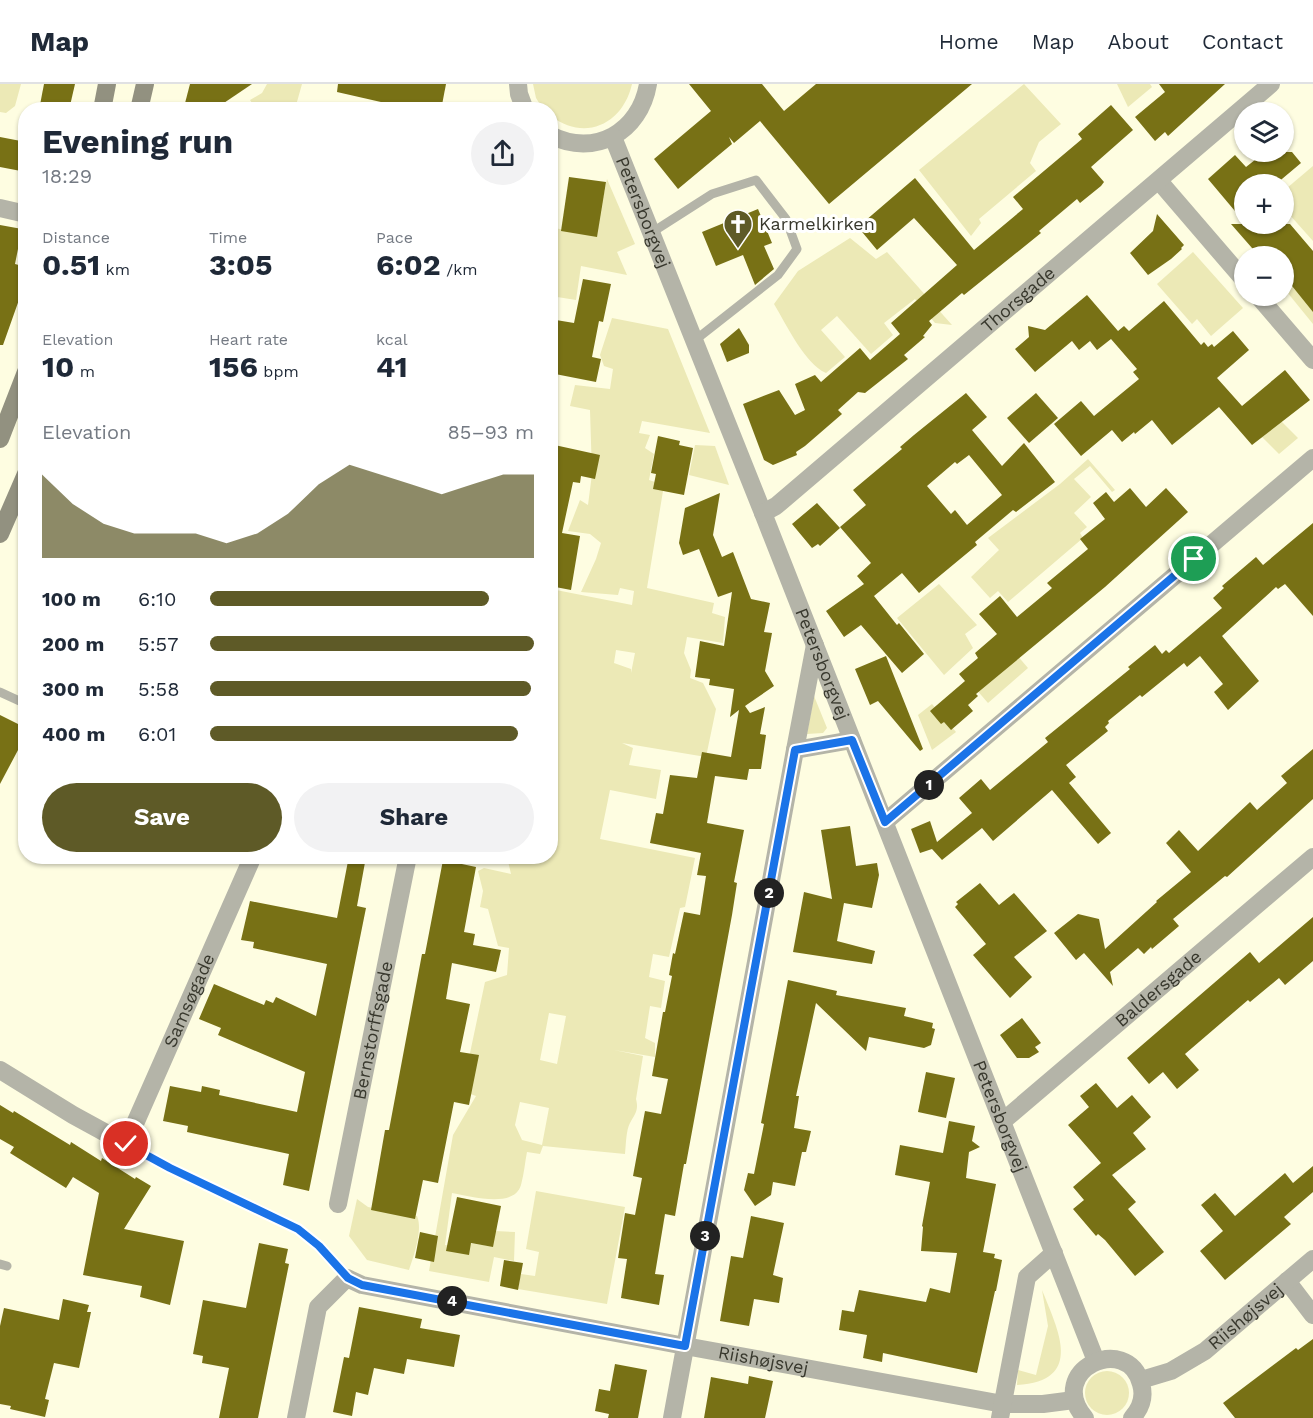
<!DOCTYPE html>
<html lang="en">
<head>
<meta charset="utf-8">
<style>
  :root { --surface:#fff; --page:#f2f2f3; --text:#1f2937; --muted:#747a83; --line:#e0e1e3; --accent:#5e5a27 }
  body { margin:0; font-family:"Work Sans",sans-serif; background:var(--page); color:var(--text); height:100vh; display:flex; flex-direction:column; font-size:22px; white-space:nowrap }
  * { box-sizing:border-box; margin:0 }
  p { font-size:20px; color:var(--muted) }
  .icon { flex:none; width:33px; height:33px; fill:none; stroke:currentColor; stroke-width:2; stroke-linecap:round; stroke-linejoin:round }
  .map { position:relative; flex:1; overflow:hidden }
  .details { position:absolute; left:18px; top:18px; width:540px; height:762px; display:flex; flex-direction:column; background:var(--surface); border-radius:24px; box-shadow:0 2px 4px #0004 }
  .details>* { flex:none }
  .buttons { position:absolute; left:1234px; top:18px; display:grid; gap:12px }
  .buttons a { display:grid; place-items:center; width:60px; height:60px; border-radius:50%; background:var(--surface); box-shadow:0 2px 4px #0004; font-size:30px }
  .pin { position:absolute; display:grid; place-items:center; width:51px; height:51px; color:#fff; margin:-26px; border:3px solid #fff; border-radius:50%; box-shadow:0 2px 6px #0007 }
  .km { position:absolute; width:30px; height:30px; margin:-15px; border-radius:50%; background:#222; color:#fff; font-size:16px; line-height:30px; text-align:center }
  .round { display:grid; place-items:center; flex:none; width:63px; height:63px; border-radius:32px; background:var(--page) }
  .summary { display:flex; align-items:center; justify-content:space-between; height:102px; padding:0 24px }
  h1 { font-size:33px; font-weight:700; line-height:45px }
  .figures { display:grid; grid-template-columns:repeat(3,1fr); gap:9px; height:102px; padding:6px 24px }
  .figures div { display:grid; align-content:center }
  .figures b { font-size:30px; font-weight:700 }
  .figures small { font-size:16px; font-weight:400 }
  .figures p { font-size:16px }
  .chart { height:168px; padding:12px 24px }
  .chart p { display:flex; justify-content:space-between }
  .chart svg { width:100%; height:108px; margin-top:6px; fill:var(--accent); opacity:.7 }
  .primary-button { display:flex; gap:12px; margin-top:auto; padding:12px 24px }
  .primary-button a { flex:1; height:69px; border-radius:36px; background:var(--accent); color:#fff; font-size:24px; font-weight:700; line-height:69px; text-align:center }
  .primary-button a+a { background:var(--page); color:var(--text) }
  ul { padding:0 24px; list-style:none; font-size:20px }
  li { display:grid; grid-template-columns:96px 72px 1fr; align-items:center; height:45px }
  li i { height:15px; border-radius:8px; background:var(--accent) }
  header { display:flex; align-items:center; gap:36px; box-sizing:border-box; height:84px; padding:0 30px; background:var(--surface); border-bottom:2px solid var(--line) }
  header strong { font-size:28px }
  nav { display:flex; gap:33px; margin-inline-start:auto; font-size:21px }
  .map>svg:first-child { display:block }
  .green { fill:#ece9b6; fill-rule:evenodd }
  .building { fill:#787115; fill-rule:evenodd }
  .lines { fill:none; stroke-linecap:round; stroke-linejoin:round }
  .lane { stroke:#b4b4a8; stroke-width:9 }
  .street { stroke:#b4b4a8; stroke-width:18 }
  .secondary { stroke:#929180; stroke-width:18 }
  .route-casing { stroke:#fff; stroke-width:12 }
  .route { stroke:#1a73e8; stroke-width:8 }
  .labels { text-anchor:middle; stroke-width:6; stroke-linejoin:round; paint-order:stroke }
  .street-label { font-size:18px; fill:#38382d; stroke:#fff }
  .poi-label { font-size:18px; fill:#38382d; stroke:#fff; text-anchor:start }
</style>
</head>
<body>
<header>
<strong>Map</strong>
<nav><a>Home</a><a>Map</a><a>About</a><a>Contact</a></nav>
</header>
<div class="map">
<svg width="1313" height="1334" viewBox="0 0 1313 1334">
  <rect width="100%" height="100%" fill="#fefde1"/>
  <g class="green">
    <polygon points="0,0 21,0 15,22 6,29 0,28"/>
    <polygon points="267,0 302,0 295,25 256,25 250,16 262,9"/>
    <path d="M533,0H632C623,40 585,58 551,32L550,26L543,25L536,14Z"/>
    <polygon points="1024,0 1061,40 1039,58 1030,79 1036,87 979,135 981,139 971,152 919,86"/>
    <polygon points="1117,0 1150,0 1152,3 1128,23"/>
    <polygon points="1313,82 1313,157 1289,130 1287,104"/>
    <polygon points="607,95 635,160 617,168 627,191 581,182 576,216 551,212 550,135 555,137 554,144 595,151"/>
    <path d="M850,154L876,175L887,168L952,241L935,239L915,215L884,239L893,251L871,270L837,232L821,246L845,273L826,289C805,280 786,240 774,220L798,187Z"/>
    <polygon points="1193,168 1243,224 1211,252 1197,235 1192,240 1157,200"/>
    <polygon points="1295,200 1313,220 1313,240 1287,208"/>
    <path d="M612,234L668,245L710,349L642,337L639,349L650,351L645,364L654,370L649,396L664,401L647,504L714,519L712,529L725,533L723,559L687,553L684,569L691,586L690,594L703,599L716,625L706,673L622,659L633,664L629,681L661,686L656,715L610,706L600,755L695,774L685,823L680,824L669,873L653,870L649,893L665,897L661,924L650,922L645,954L655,959V973L614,966L643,972L636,1015C639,1026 635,1030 630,1039C626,1046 626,1061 625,1070L543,1062L540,1070L527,1068C525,1078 524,1090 521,1101C514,1125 470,1112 452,1109L445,1161L466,1164L468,1159L490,1162L495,1147L515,1148L514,1177L494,1173L489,1198L429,1187L453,1051L476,1012L462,1007L485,898L507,891L509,864L498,862L488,825L480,823L483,807L478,787L484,784L511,790L507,773L550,772L551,505L632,521L634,507L620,504L618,511L581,508L596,475L601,459L590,450L568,447L580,416L588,421L592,390L590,326L570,322L575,301L610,305L613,285L604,282L600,271ZM616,566L635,569L631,589V585L614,579ZM549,929L566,932L557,980L540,976ZM520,1018L549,1024L542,1061L522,1056L515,1041Z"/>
    <polygon points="1281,337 1298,354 1279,370 1262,353"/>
    <polygon points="695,361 715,362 729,401 689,391"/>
    <polygon points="1088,375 1115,406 1112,408 1090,382 1074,395 1091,413 1074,429 1087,443 1080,449 1083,454 1008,518 998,507 990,514 971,493 999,466 988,454 1060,400"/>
    <polygon points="939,500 977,541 965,550 973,564 944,591 897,534"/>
    <polygon points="1016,570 1028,584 988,619 968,596"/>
    <polygon points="814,612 827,644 823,649 807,650"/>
    <polygon points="932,620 956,648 932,666 918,631"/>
    <polygon points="536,1107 625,1123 607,1220 518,1205 521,1190 535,1192 539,1168 526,1165"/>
    <path d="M357,1115L368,1123L417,1132C423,1146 414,1171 409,1186L367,1176L349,1152Z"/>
    <path d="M1042,1206C1058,1246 1085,1297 1017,1301L1018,1286L1036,1291L1048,1242Z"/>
    <circle cx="1107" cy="1309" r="22"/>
  </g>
  <g class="building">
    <polygon points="44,0 75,0 69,26 39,26"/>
    <polygon points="190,0 252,0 215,25 184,23"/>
    <polygon points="338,0 446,0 441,26 416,26 337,8"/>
    <polygon points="689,0 762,0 784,27 816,0 972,0 829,120 760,37 734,59 729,53 732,60 678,105 654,75 711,27"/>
    <polygon points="1159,0 1225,0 1168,52 1165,48 1155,57 1135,33 1165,8"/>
    <polygon points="1111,21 1133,46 1091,83 1104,98 1101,102 1080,119 1077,115 1039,147 1041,149 964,211 962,209 929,237 932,241 923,252 925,253 904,271 908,275 865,309 858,308 838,326 842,330 805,362 796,368 797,371 773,381 764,376 743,320 779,306 795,331 805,326 795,300 815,291 821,298 860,264 870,276 900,250 891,239 957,181 914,134 877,166 858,143 915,94 974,166 1023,125 1013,113 1082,55 1078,50"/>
    <polygon points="0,53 26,58 26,88 0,83"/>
    <polygon points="1265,68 1292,68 1301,79 1276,100 1245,100 1245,139 1208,95 1235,71 1246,83"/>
    <polygon points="569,93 606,98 597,153 561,147"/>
    <polygon points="758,125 772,159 764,162 774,185 755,201 743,171 716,182 702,148"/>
    <polygon points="1157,130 1184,161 1181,164 1182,165 1171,175 1148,191 1130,169 1153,147"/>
    <polygon points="1231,140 1290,140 1313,167 1313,228 1284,192 1284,172 1259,172"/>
    <polygon points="0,141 22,145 15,180 26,183 26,196 3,261 0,261"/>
    <polygon points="583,195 611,200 603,238 599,237 592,273 601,275 596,298 550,289 550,235 574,239"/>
    <polygon points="1087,211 1118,247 1124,242 1129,247 1164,217 1201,261 1204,258 1208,263 1212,260 1214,263 1233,247 1249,266 1217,294 1242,322 1285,286 1310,316 1252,361 1219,323 1172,361 1152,336 1135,350 1134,348 1122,358 1112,346 1081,372 1054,340 1081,317 1094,332 1139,295 1133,288 1137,285 1111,255 1097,266 1090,257 1079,266 1072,257 1035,288 1015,265 1029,253 1028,242 1045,246"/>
    <polygon points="739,244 749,261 749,269 727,278 720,260"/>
    <path d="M966,309L987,333L972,346L1002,382L1024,359L1055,398L1016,428L1013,426L975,458L977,461L919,509L902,489L874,512L870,507L897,541L899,539L924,570L902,589L861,541L844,553L826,527L864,500L857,492L871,479L840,443L866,421L853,406L902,365L900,363L914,351ZM969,371L1002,411L967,441L955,426L951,430L927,402L955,378L957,380Z"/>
    <polygon points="1036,309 1058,334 1029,359 1007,334"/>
    <polygon points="658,352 680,357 679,361 693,364 684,411 653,405 656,390 651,389"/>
    <polygon points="550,360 600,371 595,395 581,392 580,399 573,398 562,449 580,452 571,506 550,502 550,467 556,468 557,463 550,462"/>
    <polygon points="1130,404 1146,423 1166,404 1188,428 1105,503 976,610 978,612 968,621 973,627 951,646 944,638 941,640 930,627 965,597 959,590 978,574 975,569 997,550 979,530 1000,512 1017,533 1052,504 1047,499 1088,465 1080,455 1105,435 1093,419 1106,408 1114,418"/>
    <polygon points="720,409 713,451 722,473 733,468 751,515 770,519 764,548 772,549 765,587 774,602 745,622 750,629 765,623 760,650 766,651 761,685 749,685 747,696 715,692 707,739 744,746 734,798 737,799 732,831 686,1080 684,1080 675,1132 665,1130 655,1190 664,1191 659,1221 621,1214 627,1175 618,1174 625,1129 635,1131 642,1094 633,1092 645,1027 661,1030 668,995 652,992 663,928 665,928 672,892 669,891 673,869 675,870 684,828 700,831 706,792 697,791 701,769 650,759 656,729 663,730 670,691 697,694 702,668 731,673 739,626 730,633 734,605 709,601 710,595 695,593 700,557 724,562 732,508 718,513 699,465 683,471 679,459 685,424"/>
    <polygon points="817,419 840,444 820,462 818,460 812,464 792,440"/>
    <polygon points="1313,439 1313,532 1285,500 1278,505 1276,503 1222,552 1259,597 1228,626 1214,608 1223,600 1200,572 1187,583 1184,579 1142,613 1140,611 1108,637 1109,639 1105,643 1108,647 1066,681 1076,693 1069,699 1111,749 1098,760 1052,706 993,757 982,744 942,776 932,765 920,769 911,745 930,737 937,758 972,729 959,714 981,695 990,706 1048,658 1045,654 1130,585 1128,583 1155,561 1162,570 1166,566 1169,569 1222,524 1213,514 1224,504 1222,502 1256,473 1263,481"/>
    <polygon points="886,572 923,665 920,667 878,617 870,621 855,585"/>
    <polygon points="0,631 26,644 26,651 0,700"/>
    <polygon points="1313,665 1313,715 1227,793 1225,792 1173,835 1179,842 1152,865 1151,863 1144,870 1138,864 1110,888 1113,902 1084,869 1076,876 1054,849 1078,830 1099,835 1105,865 1157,818 1156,817 1191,788 1166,759 1179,746 1198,767 1250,718 1257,726 1287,699 1281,692"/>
    <polygon points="850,742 856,782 877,779 879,791 872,824 844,819 837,857 875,867 872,880 793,868 804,808 832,815 821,746"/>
    <polygon points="349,772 366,773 357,822 366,824 309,1107 283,1101 289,1070 187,1048 188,1042 163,1037 170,1002 201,1008 202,1002 220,1006 219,1011 297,1028 305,988 218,951 221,944 199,935 214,900 264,921 266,916 273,919 276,913 316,932 327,880 253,864 254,858 241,856 250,817 337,834"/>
    <polygon points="443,776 476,783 464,848 475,850 473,861 501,866 496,888 452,879 446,915 470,920 460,968 479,971 469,1021 454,1018 438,1099 423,1096 415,1135 371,1126 385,1046 389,1046 422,870 425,870"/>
    <polygon points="980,799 999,821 1014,809 1047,847 1014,873 1032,893 1010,914 973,871 986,860 955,823 958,820 956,818"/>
    <polygon points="1313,833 1313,877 1285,901 1279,894 1250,918 1248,916 1185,970 1199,986 1177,1005 1163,988 1149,1000 1127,974 1250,868 1259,879"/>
    <polygon points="788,896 837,907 836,911 906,924 904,932 933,939 932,944 935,945 931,961 924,964 869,953 866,967 816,919 796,1012 799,1012 794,1044 811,1047 806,1068 802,1068 795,1102 773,1098 771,1111 755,1122 744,1106 748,1089 754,1090 764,1040 761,1039"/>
    <polygon points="1022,934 1041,959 1035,963 1039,968 1029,974 1017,974 1000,951"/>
    <polygon points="926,988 955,994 946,1034 918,1028"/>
    <polygon points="1096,999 1117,1024 1132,1011 1151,1033 1133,1049 1146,1065 1112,1091 1136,1118 1128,1125 1164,1168 1135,1192 1105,1156 1098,1150 1096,1152 1073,1125 1084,1116 1073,1103 1101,1079 1068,1041 1089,1023 1080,1012"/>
    <polygon points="0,1021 13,1029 14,1027 70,1061 71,1058 101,1077 102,1074 135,1095 136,1093 151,1102 124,1145 184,1157 170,1221 140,1213 142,1202 83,1191 99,1109 73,1093 66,1104 10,1069 14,1063 0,1055"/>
    <polygon points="949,1037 975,1042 972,1057 980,1063 969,1068 966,1094 996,1100 983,1168 995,1170 994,1174 1002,1176 996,1207 995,1207 977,1289 883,1269 882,1278 863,1274 867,1251 839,1246 842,1226 854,1228 859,1206 926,1218 930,1204 950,1209 957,1169 921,1167 923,1143 922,1142 930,1098 895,1091 900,1061 943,1069"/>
    <polygon points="1313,1082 1313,1108 1284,1133 1291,1140 1225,1196 1200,1167 1223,1147 1201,1121 1215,1109 1235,1132 1285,1089 1293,1099"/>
    <polygon points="457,1113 501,1122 493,1163 471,1159 469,1171 446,1167"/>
    <polygon points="751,1132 784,1139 773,1191 783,1194 779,1219 754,1215 749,1242 720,1237 731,1172 743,1174"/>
    <polygon points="420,1148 438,1152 434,1178 415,1174"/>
    <polygon points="259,1159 288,1165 285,1179 289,1180 258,1334 219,1334 229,1284 202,1279 203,1272 193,1270 203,1216 246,1224"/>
    <polygon points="504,1176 523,1179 518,1206 500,1202"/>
    <polygon points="63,1215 89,1221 87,1228 91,1228 79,1284 54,1279 45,1315 49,1316 45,1333 10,1325 11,1322 0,1320 0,1242 4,1224 59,1236"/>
    <polygon points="359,1223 422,1235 420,1244 460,1251 454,1283 407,1275 404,1290 374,1284 368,1311 356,1308 352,1332 333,1328 344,1273 349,1274"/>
    <polygon points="1313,1255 1313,1334 1235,1334 1223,1319 1296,1264 1298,1266"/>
    <polygon points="615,1280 647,1286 638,1334 608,1334 609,1330 595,1327 599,1305 610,1307"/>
    <polygon points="749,1292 773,1297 765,1334 704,1334 711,1293 748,1300"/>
  </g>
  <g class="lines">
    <g class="lane">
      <polyline points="651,149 712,110 756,96 786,135 797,165 778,191 694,257"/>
      <polyline points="0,608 26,620"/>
      <polyline points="126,1060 170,1084 298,1145 319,1162 347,1194"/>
      <polyline points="0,1180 7,1182"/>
    </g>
    <g class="street">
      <polyline points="518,0 519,10 525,26"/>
      <path d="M550,51C595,74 640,48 648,0"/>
      <path id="s1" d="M613,53L763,429L1096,1277"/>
      <polyline points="1159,97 1245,197"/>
      <polyline points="0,124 26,130"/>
      <polyline points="1258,212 1313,276"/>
      <path id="s2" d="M763,429L776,422L1271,0"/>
      <polyline points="795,666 815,561"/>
      <polyline points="885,738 1313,374"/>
      <path id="s3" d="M0,986L73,1031L126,1060L253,772"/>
      <path id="s4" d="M1003,1037L1313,773"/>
      <path id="s5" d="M338,1120L408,772"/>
      <polyline points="1287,1197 1313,1231"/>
      <path id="s6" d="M1141,1296L1171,1287L1205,1267L1313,1175"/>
      <path id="s7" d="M296,1334L318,1223L347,1194L362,1201L685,1262L1003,1320H1043L1074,1316"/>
      <polyline points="672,1334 795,666 852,656"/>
      <polyline points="1000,1334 1027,1193 1054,1169"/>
      <path d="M1085,1334C1044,1286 1128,1248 1141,1300C1145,1313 1141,1324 1132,1334"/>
    </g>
    <g class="secondary">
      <polyline points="102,26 107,0"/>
      <polyline points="139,26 145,0"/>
      <polyline points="0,355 26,288"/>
      <polyline points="0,450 26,390"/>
    </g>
  </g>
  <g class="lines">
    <g class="route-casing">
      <polyline id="route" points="126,1060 170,1084 298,1145 319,1162 348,1194 362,1201 685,1262 795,666 852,656 885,738 1194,475"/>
    </g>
    <use href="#route" class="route"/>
  </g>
  <defs>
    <g id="church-pin" transform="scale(1.5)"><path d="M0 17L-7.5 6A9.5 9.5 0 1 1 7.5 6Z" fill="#5e5a27" stroke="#fff"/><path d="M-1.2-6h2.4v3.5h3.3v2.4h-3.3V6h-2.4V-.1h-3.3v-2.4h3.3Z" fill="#fff"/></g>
  </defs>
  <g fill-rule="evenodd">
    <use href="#church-pin" x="738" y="140"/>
  </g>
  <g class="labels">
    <g class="street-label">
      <text dy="6" stroke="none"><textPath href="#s1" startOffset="81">Petersborgvej</textPath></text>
      <text dy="6" stroke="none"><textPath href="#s2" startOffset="333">Thorsgade</textPath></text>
      <text dy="6" stroke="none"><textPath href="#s1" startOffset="567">Petersborgvej</textPath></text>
      <text dy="6" stroke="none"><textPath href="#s4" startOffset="204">Baldersgade</textPath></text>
      <text dy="6" stroke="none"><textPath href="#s3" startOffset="303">Samsøgade</textPath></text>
      <text dy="6" stroke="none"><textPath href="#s5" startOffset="177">Bernstorffsgade</textPath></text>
      <text dy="6" stroke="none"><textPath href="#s1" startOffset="1053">Petersborgvej</textPath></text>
      <text dy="6" stroke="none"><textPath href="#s6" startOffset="124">Riishøjsvej</textPath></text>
      <text dy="6" stroke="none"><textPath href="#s7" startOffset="579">Riishøjsvej</textPath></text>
    </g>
    <g class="poi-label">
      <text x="759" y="146">Karmelkirken</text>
    </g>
  </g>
</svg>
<div class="buttons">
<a><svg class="icon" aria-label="layers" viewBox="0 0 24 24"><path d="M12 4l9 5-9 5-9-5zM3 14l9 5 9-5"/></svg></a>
<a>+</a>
<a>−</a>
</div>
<div class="pin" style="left:1194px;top:475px;background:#1e9e55"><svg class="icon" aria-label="arrive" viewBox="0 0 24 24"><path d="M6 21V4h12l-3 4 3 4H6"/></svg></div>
<div class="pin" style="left:126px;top:1060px;background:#d93025"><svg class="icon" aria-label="check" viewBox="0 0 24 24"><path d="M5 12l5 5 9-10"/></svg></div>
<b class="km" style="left:929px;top:701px">1</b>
<b class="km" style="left:769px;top:809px">2</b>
<b class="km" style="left:705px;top:1152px">3</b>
<b class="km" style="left:452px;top:1217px">4</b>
<section class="details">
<div class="summary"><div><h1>Evening run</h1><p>18:29</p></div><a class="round"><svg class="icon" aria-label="share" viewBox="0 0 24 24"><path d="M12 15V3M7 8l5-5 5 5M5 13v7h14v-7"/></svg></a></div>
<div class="figures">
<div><p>Distance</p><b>0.51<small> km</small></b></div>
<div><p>Time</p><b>3:05</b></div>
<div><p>Pace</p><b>6:02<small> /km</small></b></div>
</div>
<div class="figures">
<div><p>Elevation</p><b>10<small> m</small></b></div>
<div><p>Heart rate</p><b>156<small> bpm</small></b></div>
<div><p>kcal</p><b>41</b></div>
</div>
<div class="chart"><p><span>Elevation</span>85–93 m</p>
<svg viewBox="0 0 160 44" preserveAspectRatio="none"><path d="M0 44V10L10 22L20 30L30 34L40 34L50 34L60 38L70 34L80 26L90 14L100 6L110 10L120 14L130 18L140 14L150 10L160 10V44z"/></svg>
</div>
<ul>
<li><b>100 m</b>6:10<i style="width:86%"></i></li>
<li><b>200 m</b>5:57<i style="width:100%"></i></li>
<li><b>300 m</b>5:58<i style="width:99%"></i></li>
<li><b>400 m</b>6:01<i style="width:95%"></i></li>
</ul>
<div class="primary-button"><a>Save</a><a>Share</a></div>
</section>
</div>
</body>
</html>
